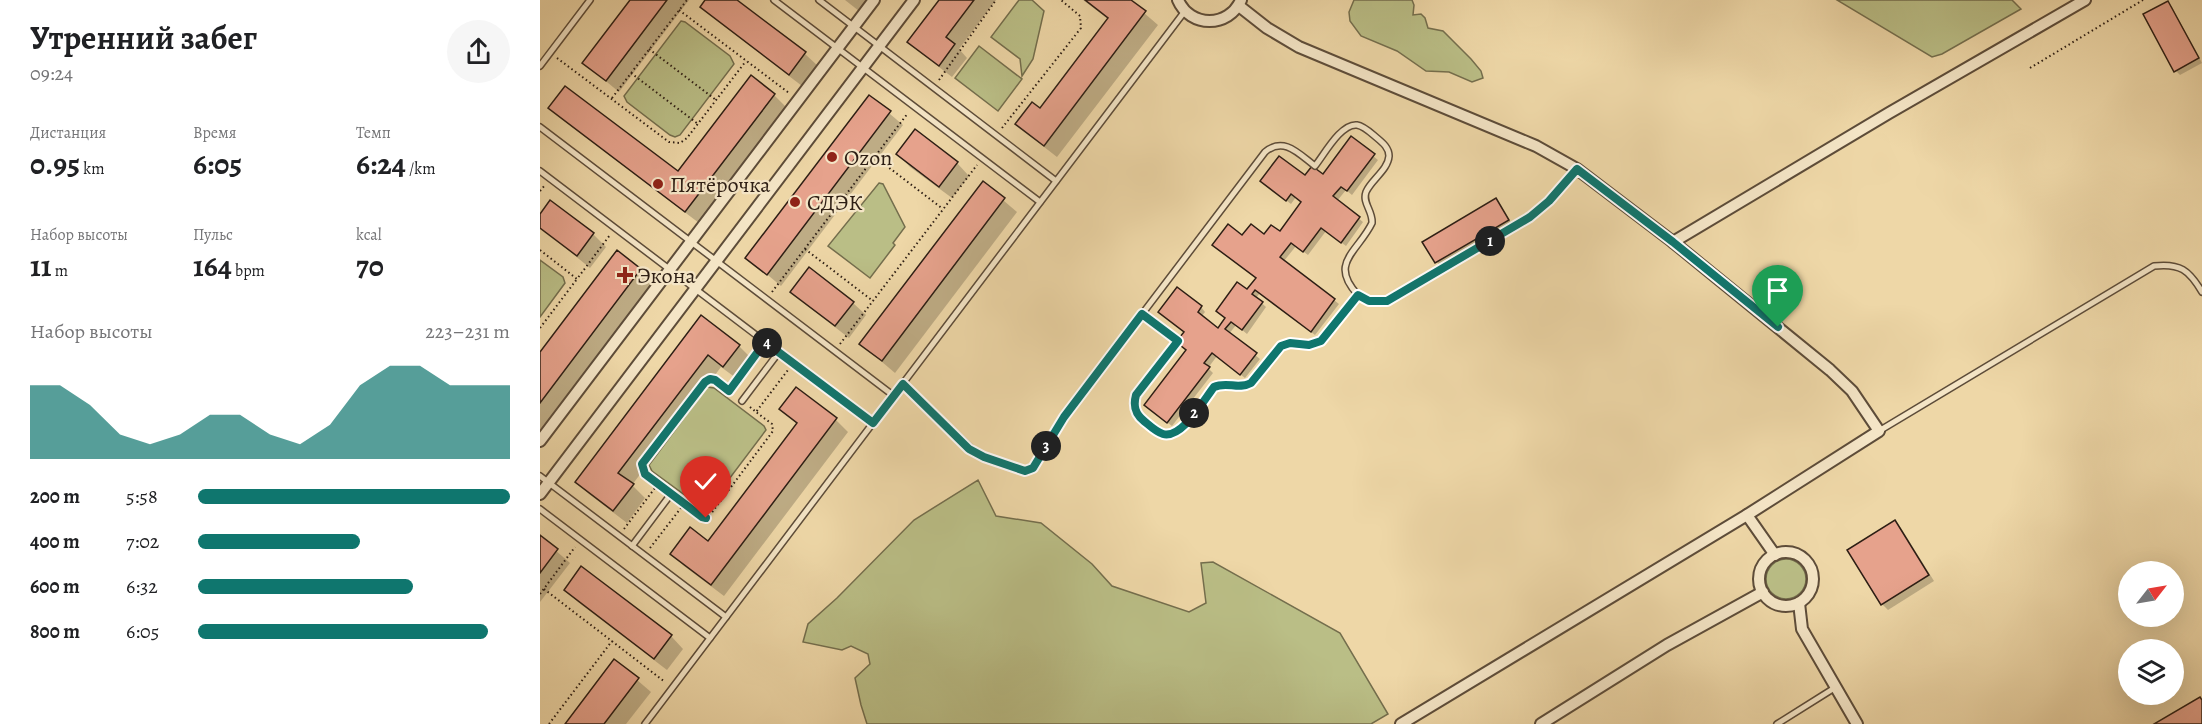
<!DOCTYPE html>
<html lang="ru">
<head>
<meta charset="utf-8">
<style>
  :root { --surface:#fff; --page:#f6f6f6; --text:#202124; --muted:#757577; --accent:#0f766e }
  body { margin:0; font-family:Alegreya,serif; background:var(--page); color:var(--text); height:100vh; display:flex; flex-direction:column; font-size:22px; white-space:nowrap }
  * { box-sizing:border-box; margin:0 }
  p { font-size:20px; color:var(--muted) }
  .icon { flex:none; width:33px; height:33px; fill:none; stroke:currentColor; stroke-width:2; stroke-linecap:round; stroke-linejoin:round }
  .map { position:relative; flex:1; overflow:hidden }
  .side { display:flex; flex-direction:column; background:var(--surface); width:540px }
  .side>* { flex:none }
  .needle { width:39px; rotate:59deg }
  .fabs { position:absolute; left:1578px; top:561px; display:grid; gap:12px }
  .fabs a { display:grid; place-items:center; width:66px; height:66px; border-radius:50%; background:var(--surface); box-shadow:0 6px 24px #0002; font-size:30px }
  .pin { position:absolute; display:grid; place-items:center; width:51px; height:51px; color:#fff; margin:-62px -26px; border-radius:50% 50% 50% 0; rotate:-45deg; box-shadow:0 0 6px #0007 }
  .pin .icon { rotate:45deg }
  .km { position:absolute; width:30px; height:30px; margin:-15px; border-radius:50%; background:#222; color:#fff; font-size:16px; line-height:30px; text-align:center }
  .round { display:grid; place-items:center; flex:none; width:63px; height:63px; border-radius:32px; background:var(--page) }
  .overview { display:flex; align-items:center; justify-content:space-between; height:102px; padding:0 30px }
  h1 { font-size:33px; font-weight:600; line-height:45px }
  .stats { display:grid; grid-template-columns:repeat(3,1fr); gap:9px; height:102px; padding:6px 30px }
  .stats div { display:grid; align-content:center }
  .stats b { font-size:30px; font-weight:600 }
  .stats small { font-size:16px; font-weight:400 }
  .stats p { font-size:16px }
  .chart { height:168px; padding:12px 30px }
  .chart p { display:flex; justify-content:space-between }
  .chart svg { width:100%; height:108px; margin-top:6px; fill:var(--accent); opacity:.7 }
  ul { padding:0 30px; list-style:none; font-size:20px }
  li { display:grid; grid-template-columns:96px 72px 1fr; align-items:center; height:45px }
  li i { height:15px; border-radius:8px; background:var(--accent) }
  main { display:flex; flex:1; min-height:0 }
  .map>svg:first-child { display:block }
  .green { fill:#babe86; stroke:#746e4d; stroke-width:1.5 }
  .shadow { fill:#0003 }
  .building { fill:#e6a28c; stroke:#2d1e14; stroke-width:1.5 }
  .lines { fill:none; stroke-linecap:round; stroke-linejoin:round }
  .service-casing { stroke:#5d4c39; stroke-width:8 }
  .minor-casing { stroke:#5d4c39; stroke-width:14 }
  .path { stroke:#2d1e14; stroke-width:2; stroke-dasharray:1.5 3; stroke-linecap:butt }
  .service { stroke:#f4e5c6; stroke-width:5 }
  .minor { stroke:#f4e5c6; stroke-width:10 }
  .route-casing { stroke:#fff; stroke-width:12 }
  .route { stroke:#0f766e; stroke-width:8 }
  .poi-dot { fill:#8f2418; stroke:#f4e5c6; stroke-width:2 }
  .labels { text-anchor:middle; stroke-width:4.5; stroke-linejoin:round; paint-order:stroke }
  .poi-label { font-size:22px; fill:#2d1e14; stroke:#f4e5c6; text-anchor:start }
</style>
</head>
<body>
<main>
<section class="side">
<div class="overview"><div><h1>Утренний забег</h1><p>09:24</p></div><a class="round"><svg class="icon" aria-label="share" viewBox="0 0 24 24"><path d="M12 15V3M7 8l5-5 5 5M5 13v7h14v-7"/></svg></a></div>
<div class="stats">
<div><p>Дистанция</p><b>0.95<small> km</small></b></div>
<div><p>Время</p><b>6:05</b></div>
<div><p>Темп</p><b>6:24<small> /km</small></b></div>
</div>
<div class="stats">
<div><p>Набор высоты</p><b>11<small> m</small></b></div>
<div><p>Пульс</p><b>164<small> bpm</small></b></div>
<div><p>kcal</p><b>70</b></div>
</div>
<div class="chart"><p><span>Набор высоты</span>223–231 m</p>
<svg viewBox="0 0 160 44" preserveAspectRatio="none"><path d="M0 44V14L10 14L20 22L30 34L40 38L50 34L60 26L70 26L80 34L90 38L100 30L110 14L120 6L130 6L140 14L150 14L160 14V44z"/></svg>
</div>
<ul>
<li><b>200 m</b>5:58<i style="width:100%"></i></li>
<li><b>400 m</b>7:02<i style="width:52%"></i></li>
<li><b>600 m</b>6:32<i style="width:69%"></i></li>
<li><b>800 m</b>6:05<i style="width:93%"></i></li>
</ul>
</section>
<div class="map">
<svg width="1662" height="724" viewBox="0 0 1662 724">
  <rect width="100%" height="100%" fill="#eed7a7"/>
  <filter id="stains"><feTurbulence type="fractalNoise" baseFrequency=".00333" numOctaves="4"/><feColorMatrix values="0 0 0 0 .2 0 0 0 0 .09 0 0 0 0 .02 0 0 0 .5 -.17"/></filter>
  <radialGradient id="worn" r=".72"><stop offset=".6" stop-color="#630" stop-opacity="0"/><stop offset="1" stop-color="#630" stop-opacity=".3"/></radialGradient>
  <g class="green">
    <polygon points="479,0 492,0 504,11 493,59 482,76 480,59 451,37"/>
    <polygon points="814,0 872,0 874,5 873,15 881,14 885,18 888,28 903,31 931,59 941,71 943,78 932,82 909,72 886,71 857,51 821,36 810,21 809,12"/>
    <polygon points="1297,0 1472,0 1481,9 1402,54 1392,57"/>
    <polygon points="141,21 145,22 190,56 194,64 140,135 135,137 130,135 87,102 84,96"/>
    <polygon points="439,46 482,79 458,111 415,78"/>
    <polygon points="339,183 343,184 365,227 353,243 355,245 330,278 288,246"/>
    <polygon points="0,260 23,277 25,283 0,317"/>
    <polygon points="167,387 174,388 224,426 226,430 168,507 164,509 112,471 109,465"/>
    <polygon points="438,480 456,516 501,523 552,564 572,586 649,612 666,603 661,563 673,562 800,633 848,714 831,724 327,724 321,705 315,678 330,664 328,654 311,646 302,650 263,642 268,624 297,598 374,520"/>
    <circle cx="1246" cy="579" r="20"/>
  </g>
  <g class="shadow">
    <polygon points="92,0 149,0 79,92 44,63"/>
    <polygon points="167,0 195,0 265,54 278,66 262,86 175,19 162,7"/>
    <polygon points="305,0 328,0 319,11"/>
    <polygon points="401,0 456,0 419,49 427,58 412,77 382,54 369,42"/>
    <polygon points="543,0 589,0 618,25 517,157 490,136 477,124 500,110 568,19"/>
    <polygon points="1627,2 1632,7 1662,63 1640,75 1636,71"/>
    <polygon points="234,95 246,107 159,223 23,120 10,108 138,174"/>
    <polygon points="330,97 363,125 241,286 207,258"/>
    <polygon points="812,139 838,160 812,195 806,190 797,201 823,222 806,246 786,231 768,255 756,246 744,261 799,304 775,335 720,293 716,298 726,307 707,334 696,325 689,334 720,359 705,378 677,356 668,368 673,373 632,426 610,410 648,350 637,290 661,307 665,312 661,317 678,330 717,278 702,237 724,236 740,233 763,203 756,197 751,204 726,185 765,177 783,176"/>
    <polygon points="358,154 417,163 429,176 412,198 370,167"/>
    <polygon points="443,183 477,212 355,373 321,344"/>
    <polygon points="956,200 961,206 973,226 902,268 897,262 885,242"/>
    <polygon points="11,202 53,234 66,247 50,268 0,227 0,216"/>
    <polygon points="77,252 113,283 0,432 0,354"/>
    <polygon points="252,292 313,303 326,315 309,338 265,304"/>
    <polygon points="161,317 199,346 211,358 196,378 181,367 92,485 105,498 87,523 49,494 36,481"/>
    <polygon points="241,409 296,420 308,432 184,596 144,566 132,554 168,543 258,425"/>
    <polygon points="1355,522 1361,528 1394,581 1348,610 1342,604"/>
    <polygon points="0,537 30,563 0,602"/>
    <polygon points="26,590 131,636 143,649 127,670 38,602"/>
    <polygon points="75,661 111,692 86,724 27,724"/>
  </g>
  <g class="building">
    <polygon points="90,0 127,0 66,81 42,63"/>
    <polygon points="165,0 197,0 266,52 249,75 160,7"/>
    <polygon points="399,0 434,0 406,37 415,44 399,66 367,42"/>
    <polygon points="545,0 591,0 606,11 504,146 475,124 492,102 500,108 568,18"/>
    <polygon points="1628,1 1659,58 1634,72 1603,14"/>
    <polygon points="211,75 235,94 145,212 8,108 25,86 138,171"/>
    <polygon points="329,95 351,111 227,275 205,258"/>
    <polygon points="375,129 418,162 399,187 356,154"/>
    <polygon points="811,136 835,154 807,191 801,187 793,196 820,217 801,243 781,228 763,252 751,243 740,257 795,299 771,332 715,290 712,294 723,302 702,330 691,322 685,329 717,353 700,375 672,353 664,363 670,367 627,423 604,405 646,350 636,342 644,332 618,312 637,287 662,306 658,312 678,328 685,318 676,311 697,282 707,289 716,278 672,245 688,224 702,235 711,224 724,234 731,225 740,231 761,202 751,194 746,201 720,181 739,156 765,175 772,166 783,174"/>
    <polygon points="443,181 465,198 342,361 319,344"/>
    <polygon points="956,198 969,220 895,263 882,242"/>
    <polygon points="10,200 54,233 37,256 0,228 0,214"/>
    <polygon points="77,250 101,269 0,403 0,352"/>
    <polygon points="269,267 314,302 295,326 250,292"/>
    <polygon points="161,315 200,345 183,367 168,355 78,473 94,484 73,511 35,482"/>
    <polygon points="256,387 297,418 171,585 130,554 150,527 168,541 257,423 239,409"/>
    <polygon points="1355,520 1389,575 1341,605 1307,550"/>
    <polygon points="0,535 18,549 0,573"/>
    <polygon points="41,566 132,635 114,659 24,590"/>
    <polygon points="74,659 99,678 64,724 25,724"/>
    <polygon points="1660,697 1662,700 1662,724 1614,724"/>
  </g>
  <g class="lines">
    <g class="service-casing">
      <g id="service">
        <polyline points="234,0 500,202"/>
        <polyline points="279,0 516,181"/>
        <polyline points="0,66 50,0"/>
        <polyline points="0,127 354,396"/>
        <polyline points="0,171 332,423"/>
        <path d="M818,295C832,303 842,303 857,296L990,217L1018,192L1037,169"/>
        <path d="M363,384L435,452L481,471L493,468L524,417L725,152C744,136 759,154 775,166C784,155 801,123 817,125C824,126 831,133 837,138C843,143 849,148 849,156C848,170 831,180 826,192C822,203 833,211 832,223C818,252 788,263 818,295L781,341L769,345L745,344L736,350L711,383L702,387L686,384L673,387L641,430L636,433L624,434C608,428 590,414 596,395L637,341L602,314"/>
        <polyline points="202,401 239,352"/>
        <path d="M1339,431L1614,266C1640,263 1649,270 1662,292"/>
        <polyline points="0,476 186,617"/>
        <polyline points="0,509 170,638"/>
        <polyline points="92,546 131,494"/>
        <polyline points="105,724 645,11"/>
        <polyline points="1237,724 1296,687"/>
      </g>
    </g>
    <g class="minor-casing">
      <g id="minor">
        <path d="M638,0C650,28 689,28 701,0"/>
        <polyline points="699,6 727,28 759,47 996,146 1037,169 1133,242 1290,370 1312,391 1339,431 1207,515 861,724"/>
        <polyline points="1133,242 1349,113 1545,0"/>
        <polyline points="0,441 334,0"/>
        <polyline points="0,494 374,0"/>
        <polyline points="1207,515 1235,555"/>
        <circle cx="1246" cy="579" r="27"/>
        <polyline points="1259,603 1262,629 1317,724"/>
        <polyline points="1001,724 1127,645 1223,592"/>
      </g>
    </g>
    <g class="path">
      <polyline points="139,10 249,93"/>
      <polyline points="109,49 176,100"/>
      <polyline points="17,58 129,142 140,143 147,138 206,61"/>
      <polyline points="1490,68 1603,0"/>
      <polyline points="91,73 158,124"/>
      <polyline points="399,80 456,0"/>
      <polyline points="72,98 147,0"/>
      <polyline points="462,128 541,28 540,16 521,0"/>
      <polyline points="335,157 403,209"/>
      <polyline points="0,191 5,185"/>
      <polyline points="265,249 333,301"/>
      <polyline points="0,250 37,279 70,235"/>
      <polyline points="232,292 368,113"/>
      <polyline points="0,328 37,279"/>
      <polyline points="300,344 437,165"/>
      <polyline points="210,407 216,412 248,370"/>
      <polyline points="139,500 162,517 170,515 233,431 232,424 216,412"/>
      <polyline points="84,529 118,484 105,474 102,464 165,382 169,379 175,380 189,391 220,349"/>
      <polyline points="110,548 144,504"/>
      <polyline points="4,589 125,682"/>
      <polyline points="0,594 35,547"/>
      <polyline points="9,724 72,641"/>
    </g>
    <use href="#service" class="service"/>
    <use href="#minor" class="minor"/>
  </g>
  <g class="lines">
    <g class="route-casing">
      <path id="route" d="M166,518L162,517L105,474L102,464L165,382L170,379L175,380L189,391L225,342L333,423L363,384L429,449L444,457L485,471L493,468L524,417L602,314L638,341L596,395C593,406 595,414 604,421C609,425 616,432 623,434C642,439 663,401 674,387C687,381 698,390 711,383L741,346L750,343L769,345L781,341L818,295L829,301H847L990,217L1009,201L1037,169L1133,242L1238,327"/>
    </g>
    <use href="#route" class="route"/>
  </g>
  <g class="poi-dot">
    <circle cx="292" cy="157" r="6"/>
    <circle cx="118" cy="184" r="6"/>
    <circle cx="255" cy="202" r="6"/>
    <path d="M82 266h6v6h6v6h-6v6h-6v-6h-6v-6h6z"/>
  </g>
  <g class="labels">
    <g class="poi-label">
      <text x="304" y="165">Ozon</text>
      <text x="130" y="192">Пятёрочка</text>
      <text x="267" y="210">СДЭК</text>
      <text x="97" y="283">Экона</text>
    </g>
  </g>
  <rect width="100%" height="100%" filter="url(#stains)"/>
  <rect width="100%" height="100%" fill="url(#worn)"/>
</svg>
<div class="fabs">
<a><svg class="needle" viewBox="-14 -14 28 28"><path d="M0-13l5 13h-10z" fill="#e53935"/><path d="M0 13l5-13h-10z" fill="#757577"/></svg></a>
<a><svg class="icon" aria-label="layers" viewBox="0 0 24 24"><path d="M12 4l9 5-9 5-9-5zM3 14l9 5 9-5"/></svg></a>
</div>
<div class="pin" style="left:1238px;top:327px;background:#1e9e55"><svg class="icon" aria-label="arrive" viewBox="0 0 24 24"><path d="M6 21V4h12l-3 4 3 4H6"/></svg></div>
<div class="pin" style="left:166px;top:518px;background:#d93025"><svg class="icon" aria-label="check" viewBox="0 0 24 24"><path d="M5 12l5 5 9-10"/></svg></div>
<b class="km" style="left:950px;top:241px">1</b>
<b class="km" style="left:654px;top:413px">2</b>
<b class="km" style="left:506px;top:446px">3</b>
<b class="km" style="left:227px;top:343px">4</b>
</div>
</main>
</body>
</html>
